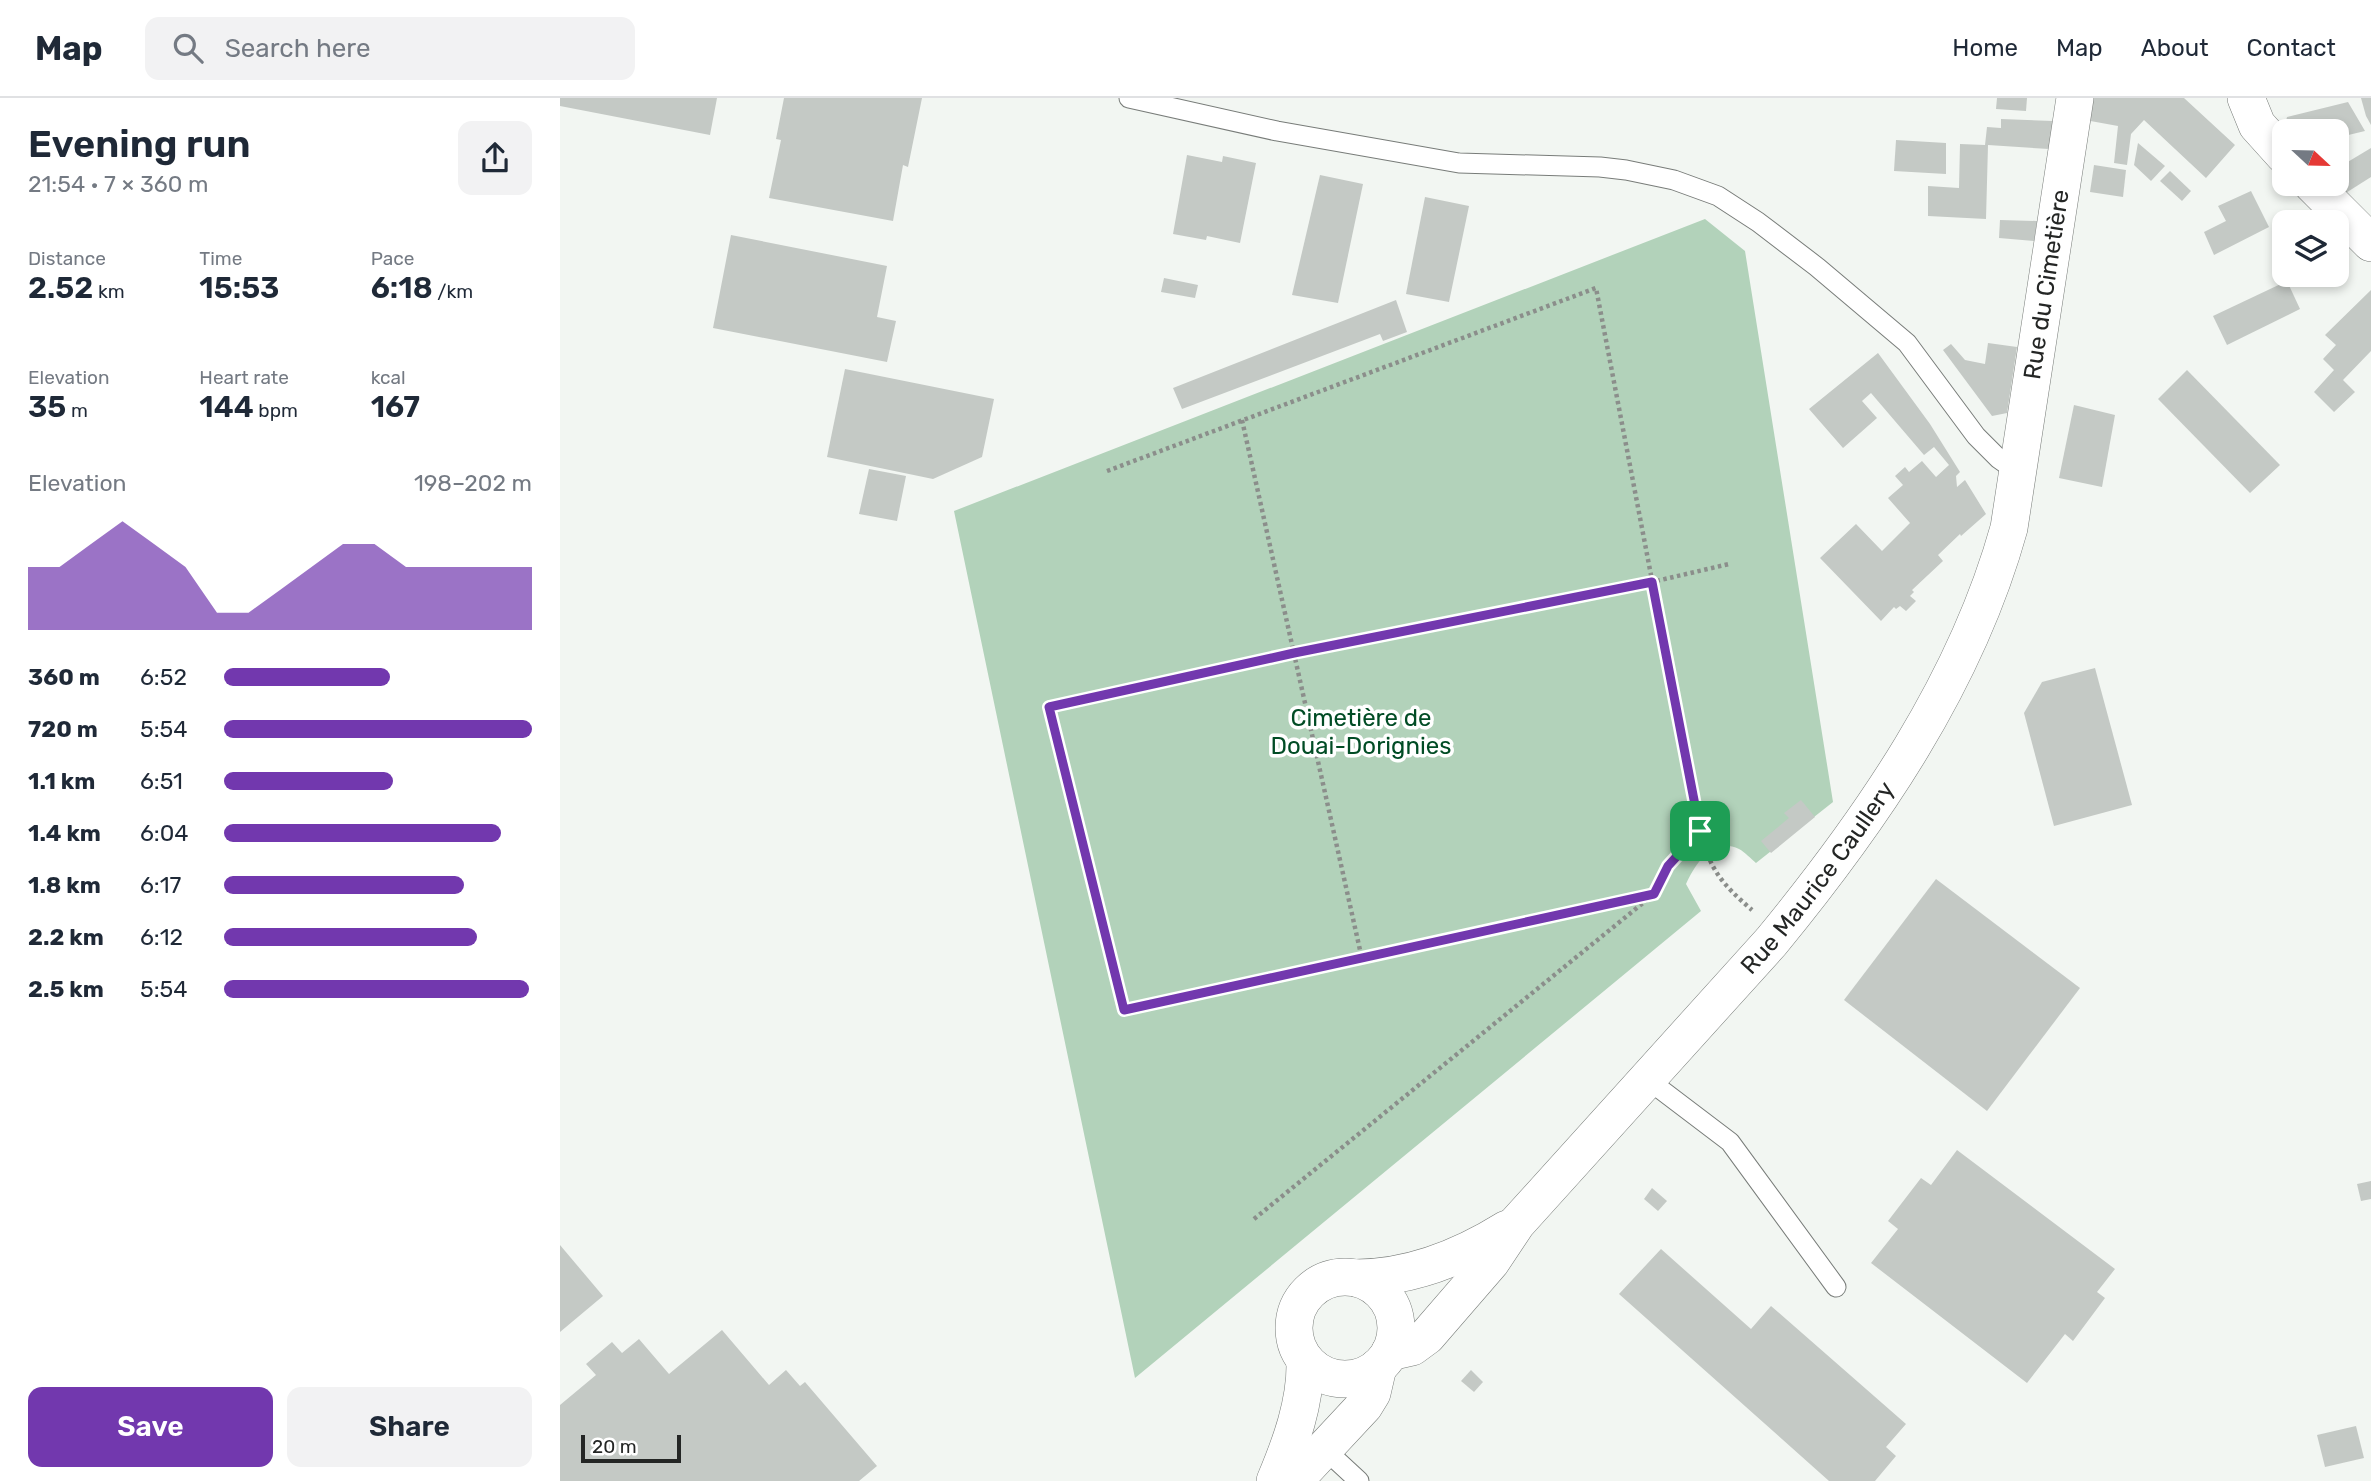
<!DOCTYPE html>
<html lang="en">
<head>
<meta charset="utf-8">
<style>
  :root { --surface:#fff; --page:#f2f2f3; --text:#1f2937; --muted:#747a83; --line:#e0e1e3; --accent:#7238ae }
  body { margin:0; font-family:Rubik,sans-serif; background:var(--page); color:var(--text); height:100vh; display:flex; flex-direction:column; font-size:26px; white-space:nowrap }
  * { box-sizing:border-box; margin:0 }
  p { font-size:23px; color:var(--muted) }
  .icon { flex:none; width:38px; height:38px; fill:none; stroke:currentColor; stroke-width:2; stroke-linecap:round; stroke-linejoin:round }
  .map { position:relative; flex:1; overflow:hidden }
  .sheet { display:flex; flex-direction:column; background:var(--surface); width:560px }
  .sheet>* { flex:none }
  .needle { width:46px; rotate:112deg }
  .buttons { position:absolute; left:1712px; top:21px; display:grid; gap:14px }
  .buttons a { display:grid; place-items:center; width:77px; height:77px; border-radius:14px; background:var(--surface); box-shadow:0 4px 10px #0003; font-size:35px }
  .scale { position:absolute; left:21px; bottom:18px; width:100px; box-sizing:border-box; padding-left:7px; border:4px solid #242625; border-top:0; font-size:19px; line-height:24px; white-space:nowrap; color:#242625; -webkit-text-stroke:5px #fff; paint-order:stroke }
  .pin { position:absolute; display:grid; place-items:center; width:60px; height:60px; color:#fff; margin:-30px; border-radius:14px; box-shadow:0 4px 10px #0006 }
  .round { display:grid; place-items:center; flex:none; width:74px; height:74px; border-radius:14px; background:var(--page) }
  .overview { display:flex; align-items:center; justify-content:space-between; height:119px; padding:0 28px }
  h1 { font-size:38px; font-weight:600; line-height:52px }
  .figures { display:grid; grid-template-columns:repeat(3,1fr); gap:10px; height:119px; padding:7px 28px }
  .figures div { display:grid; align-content:center }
  .figures b { font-size:30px; font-weight:600 }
  .figures small { font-size:19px; font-weight:400 }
  .figures p { font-size:19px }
  .chart { height:196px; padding:14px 28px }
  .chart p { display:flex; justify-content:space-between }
  .chart svg { width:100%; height:126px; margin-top:7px; fill:var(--accent); opacity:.7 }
  .button { display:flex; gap:14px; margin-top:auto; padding:14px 28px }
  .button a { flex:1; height:80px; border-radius:14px; background:var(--accent); color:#fff; font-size:28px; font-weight:600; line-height:80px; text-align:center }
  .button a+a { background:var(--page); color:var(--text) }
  ul { padding:0 28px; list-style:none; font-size:23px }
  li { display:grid; grid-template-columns:112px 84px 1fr; align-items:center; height:52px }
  li i { height:18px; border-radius:9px; background:var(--accent) }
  header { display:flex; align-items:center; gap:42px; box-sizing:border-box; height:98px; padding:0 35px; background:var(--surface); border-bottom:2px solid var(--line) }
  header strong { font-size:33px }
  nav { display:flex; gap:38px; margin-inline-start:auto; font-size:24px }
  .search { width:490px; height:63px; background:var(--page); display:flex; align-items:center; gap:18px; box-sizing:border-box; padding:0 24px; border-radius:14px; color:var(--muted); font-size:26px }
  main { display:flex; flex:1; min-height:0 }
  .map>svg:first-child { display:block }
  .green { fill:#b2d2ba }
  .building { fill:#c4c9c5 }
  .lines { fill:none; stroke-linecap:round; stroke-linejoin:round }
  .lane-casing { stroke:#787c79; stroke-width:21 }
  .street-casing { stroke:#787c79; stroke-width:38 }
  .path { stroke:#8b8e8b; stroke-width:4.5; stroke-dasharray:3.5 3.5; stroke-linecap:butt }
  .lane { stroke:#fff; stroke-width:19 }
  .street { stroke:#fff; stroke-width:37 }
  .route-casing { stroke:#fff; stroke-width:14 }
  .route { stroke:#7238ae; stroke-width:9 }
  .labels { text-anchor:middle; stroke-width:7; stroke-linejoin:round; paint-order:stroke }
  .street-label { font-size:24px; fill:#242625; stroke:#fff }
  .park-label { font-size:24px; fill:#014c25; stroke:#fff }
</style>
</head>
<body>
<header>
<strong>Map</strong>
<div class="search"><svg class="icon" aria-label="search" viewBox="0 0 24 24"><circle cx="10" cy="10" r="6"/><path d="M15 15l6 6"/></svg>Search here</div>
<nav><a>Home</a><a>Map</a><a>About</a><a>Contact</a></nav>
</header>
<main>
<section class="sheet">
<div class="overview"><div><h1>Evening run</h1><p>21:54 · 7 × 360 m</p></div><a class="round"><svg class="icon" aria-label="share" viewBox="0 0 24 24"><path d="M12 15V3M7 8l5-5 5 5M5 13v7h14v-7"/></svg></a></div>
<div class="figures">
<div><p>Distance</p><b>2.52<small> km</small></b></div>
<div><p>Time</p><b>15:53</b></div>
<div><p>Pace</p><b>6:18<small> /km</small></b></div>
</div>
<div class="figures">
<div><p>Elevation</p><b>35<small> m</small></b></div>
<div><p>Heart rate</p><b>144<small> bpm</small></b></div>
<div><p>kcal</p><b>167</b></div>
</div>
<div class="chart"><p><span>Elevation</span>198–202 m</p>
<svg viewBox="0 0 160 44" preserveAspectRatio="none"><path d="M0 44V22L10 22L20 14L30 6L40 14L50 22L60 38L70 38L80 30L90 22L100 14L110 14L120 22L130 22L140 22L150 22L160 22V44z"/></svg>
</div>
<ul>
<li><b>360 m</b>6:52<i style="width:54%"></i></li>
<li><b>720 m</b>5:54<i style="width:100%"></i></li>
<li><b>1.1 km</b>6:51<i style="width:55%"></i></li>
<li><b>1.4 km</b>6:04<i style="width:90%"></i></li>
<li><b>1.8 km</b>6:17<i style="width:78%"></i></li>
<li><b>2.2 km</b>6:12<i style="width:82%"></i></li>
<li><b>2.5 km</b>5:54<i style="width:99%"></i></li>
</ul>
<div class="button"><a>Save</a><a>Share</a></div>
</section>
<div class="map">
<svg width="1811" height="1383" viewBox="0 0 1811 1383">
  <rect width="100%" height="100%" fill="#f2f6f2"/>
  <path class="green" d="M1145,121L1185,153L1273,704L1196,765C1191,761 1185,754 1179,751C1153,738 1135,766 1126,786L1141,813L575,1280L394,413Z"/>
  <g class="building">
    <polygon points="0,0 157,0 150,37 0,8"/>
    <polygon points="224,0 362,0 348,69 343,67 333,123 209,100 221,42 216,41"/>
    <polygon points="1437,0 1467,0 1466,13 1436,11"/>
    <polygon points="1528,0 1624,0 1675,47 1646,80 1584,22 1571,36 1567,67 1554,65 1558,28 1525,22"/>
    <polygon points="1801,0 1811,0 1811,27 1806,18"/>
    <polygon points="1788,4 1805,33 1776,40 1776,33 1725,33 1724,31 1727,19"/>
    <polygon points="1441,21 1493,23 1489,51 1428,47 1426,121 1368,118 1368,88 1399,90 1400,46 1425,47 1427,29 1441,30"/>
    <polygon points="1336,42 1386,45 1386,76 1334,73"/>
    <polygon points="1578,45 1605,68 1591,83 1574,67"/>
    <polygon points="1811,50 1811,79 1781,98 1776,86 1776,71"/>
    <polygon points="627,57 662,64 663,58 696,65 680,145 647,138 646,142 613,136"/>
    <polygon points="1534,67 1566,72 1563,99 1530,94"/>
    <polygon points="1610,73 1631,93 1622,103 1600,83"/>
    <polygon points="760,77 803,86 778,205 732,197"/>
    <polygon points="1691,93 1709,129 1654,157 1644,134 1666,123 1658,108"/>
    <polygon points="865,99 909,108 889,204 846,196"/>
    <polygon points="1440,122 1477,123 1474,143 1439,140"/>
    <polygon points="171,137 327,168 317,219 336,223 327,264 153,230"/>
    <polygon points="604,180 638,187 635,200 601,194"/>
    <polygon points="1727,183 1740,211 1667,247 1653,218"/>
    <polygon points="1811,192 1811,253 1783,282 1795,294 1774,314 1754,294 1774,272 1763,261 1776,247 1765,237"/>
    <polygon points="836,202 847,234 823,243 820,236 622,311 613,290"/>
    <polygon points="1428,245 1457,249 1447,315 1432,318 1383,252 1391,246 1405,262 1425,266"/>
    <polygon points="1318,255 1370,326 1400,374 1396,378 1397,389 1405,382 1426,416 1401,438 1400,436 1378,457 1383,463 1352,492 1354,494 1350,498 1356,503 1346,513 1340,508 1336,511 1334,509 1321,523 1260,460 1296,426 1322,453 1350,425 1328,400 1343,387 1335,378 1345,369 1349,374 1362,363 1376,379 1389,367 1374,349 1364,357 1311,295 1302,303 1317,320 1283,350 1249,311"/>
    <polygon points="285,271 434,301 422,359 373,381 267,359"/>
    <polygon points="1627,272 1720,367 1690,395 1598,301"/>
    <polygon points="1514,307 1555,317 1542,389 1499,380"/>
    <polygon points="309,371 346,378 337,423 299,416"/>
    <polygon points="1535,570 1572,707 1494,728 1464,615 1482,584"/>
    <polygon points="1241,702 1255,719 1211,755 1201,743 1229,720 1224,715"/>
    <polygon points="1376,781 1520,890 1427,1013 1284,902"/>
    <polygon points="1397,1052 1555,1171 1537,1194 1545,1200 1513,1243 1505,1236 1467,1285 1311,1165 1338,1131 1328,1123 1361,1080 1371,1087"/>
    <polygon points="1811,1083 1811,1101 1801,1103 1797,1086"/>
    <polygon points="1092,1090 1107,1103 1098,1113 1084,1101"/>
    <polygon points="0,1147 43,1198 0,1234"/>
    <polygon points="1101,1151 1191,1231 1211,1208 1346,1326 1326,1349 1336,1358 1315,1383 1269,1383 1059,1196"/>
    <polygon points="162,1232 209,1287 226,1272 240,1288 245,1284 317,1368 299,1383 0,1383 0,1307 36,1277 26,1266 52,1244 62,1255 79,1241 109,1276"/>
    <polygon points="911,1272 923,1284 914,1294 901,1283"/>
    <polygon points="1796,1328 1804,1360 1765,1369 1757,1337"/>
  </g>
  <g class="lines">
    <g class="lane-casing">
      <g id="lane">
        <polyline points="569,0 717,33 899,65 1040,69 1066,72 1114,82 1158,98 1198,124 1257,169 1347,245 1416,338 1439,361 1459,375"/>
        <polyline points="1087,981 1170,1044 1276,1189"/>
        <polyline points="759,1346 799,1383"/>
      </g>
    </g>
    <g class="street-casing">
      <g id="street">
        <polyline points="1686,0 1697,27 1724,57"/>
        <polyline points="1752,86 1811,145"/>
        <circle cx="785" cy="1230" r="51"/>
        <path d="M796,1180C849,1180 902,1159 947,1131"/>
        <path id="s1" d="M830,1254L852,1249L867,1238L931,1164L957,1125L1211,844C1312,721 1406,585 1449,430L1515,0"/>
        <path d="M715,1383C731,1345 746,1304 745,1263"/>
        <polyline points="734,1383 804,1308 812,1295 818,1269"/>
      </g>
    </g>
    <g class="path">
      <polyline points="682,322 802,861 1094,796 1108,768 1140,733"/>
      <path d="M547,373L1036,190L1140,733C1150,772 1162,786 1192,812"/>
      <polyline points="802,861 564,912 489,609 734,555 1092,484 1169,466"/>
      <polyline points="694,1121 1094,796"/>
    </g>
    <use href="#lane" class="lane"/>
    <use href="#street" class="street"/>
  </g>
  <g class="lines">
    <g class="route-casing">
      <polygon id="route" points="1092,484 1140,733 1108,768 1094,796 564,912 489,609 734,555"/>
    </g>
    <use href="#route" class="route"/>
  </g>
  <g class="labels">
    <g class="street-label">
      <text dy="8" stroke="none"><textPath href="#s1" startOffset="1292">Rue du Cimetière</textPath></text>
      <text dy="8" stroke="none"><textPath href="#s1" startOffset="644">Rue Maurice Caullery</textPath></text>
    </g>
    <g class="park-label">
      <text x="801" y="628">Cimetière de<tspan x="801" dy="28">Douai-Dorignies</tspan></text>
    </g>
  </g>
</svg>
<div class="buttons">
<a><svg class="needle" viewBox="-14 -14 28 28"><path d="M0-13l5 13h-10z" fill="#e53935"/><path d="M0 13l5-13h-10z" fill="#747a83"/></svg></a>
<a><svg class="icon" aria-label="layers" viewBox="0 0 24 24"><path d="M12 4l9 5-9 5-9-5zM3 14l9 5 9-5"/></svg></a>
</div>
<div class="scale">20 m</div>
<div class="pin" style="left:1140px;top:733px;background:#1e9e55"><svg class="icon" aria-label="arrive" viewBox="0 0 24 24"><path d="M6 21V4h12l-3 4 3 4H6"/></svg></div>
</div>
</main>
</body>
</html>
